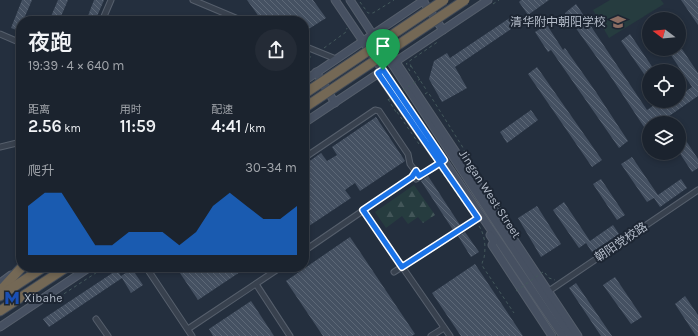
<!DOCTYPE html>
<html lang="zh">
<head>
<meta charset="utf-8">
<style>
  :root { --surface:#1b232e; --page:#242b36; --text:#f1f3f6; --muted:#a0a4aa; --line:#39404a; --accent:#1a73e8 }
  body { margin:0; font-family:Karla,"Noto Sans SC",sans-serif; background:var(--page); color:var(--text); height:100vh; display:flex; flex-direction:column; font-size:15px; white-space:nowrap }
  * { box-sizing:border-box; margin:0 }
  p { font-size:13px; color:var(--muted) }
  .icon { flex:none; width:22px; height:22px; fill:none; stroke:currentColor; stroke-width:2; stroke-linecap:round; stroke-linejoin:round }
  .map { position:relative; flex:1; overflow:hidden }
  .side { position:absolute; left:16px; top:16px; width:293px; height:256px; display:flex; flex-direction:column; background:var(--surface); border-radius:16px; box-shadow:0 2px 6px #0003,0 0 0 1px var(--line) }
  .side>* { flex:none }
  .needle { width:26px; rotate:286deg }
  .buttons { position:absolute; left:642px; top:12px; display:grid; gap:8px }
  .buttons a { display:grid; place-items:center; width:44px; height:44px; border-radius:50%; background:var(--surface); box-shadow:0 2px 6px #0003,0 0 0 1px var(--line); font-size:20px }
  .pin { position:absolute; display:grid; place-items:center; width:34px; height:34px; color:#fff; margin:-41px -17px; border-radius:50% 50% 50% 0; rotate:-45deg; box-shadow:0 0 4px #0007 }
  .pin .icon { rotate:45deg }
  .round { display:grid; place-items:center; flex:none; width:42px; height:42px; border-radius:21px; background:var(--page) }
  .head { display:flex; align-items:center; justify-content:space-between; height:68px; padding:0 12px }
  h1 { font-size:22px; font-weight:600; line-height:30px }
  .figures { display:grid; grid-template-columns:repeat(3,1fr); gap:6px; height:68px; padding:4px 12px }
  .figures div { display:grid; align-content:center }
  .figures b { font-size:17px; font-weight:600 }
  .figures small { font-size:11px; font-weight:400 }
  .figures p { font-size:11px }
  .chart { height:112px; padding:8px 12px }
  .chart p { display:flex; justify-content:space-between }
  .chart svg { width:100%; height:72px; margin-top:4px; fill:var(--accent); opacity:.7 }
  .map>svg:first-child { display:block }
  .forest { fill:url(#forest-firs) }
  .green { fill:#263c3f }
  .building { fill:url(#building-back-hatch) }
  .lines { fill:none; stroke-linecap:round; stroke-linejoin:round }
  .street-casing { stroke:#565f6c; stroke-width:7 }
  .secondary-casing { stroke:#565f6c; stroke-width:9 }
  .highway-casing { stroke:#434c59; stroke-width:11 }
  .path { stroke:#44595c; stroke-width:1; stroke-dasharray:3 3; stroke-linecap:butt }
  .street { stroke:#38414e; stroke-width:5 }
  .secondary { stroke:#465061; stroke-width:7 }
  .highway { stroke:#746855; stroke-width:9 }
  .highway-bridge-casing { stroke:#434c59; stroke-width:11; stroke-linecap:butt }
  .path-bridge { stroke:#44595c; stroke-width:1; stroke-dasharray:3 3; stroke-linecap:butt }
  .highway-bridge { stroke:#746855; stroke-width:9 }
  .route-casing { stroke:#fff; stroke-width:8 }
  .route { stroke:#1a73e8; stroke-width:5 }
  .labels { text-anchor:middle; stroke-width:4; stroke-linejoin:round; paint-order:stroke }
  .poi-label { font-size:12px; fill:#b4bcc9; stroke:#1d2633; text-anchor:end }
  .street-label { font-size:12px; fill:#b4bcc9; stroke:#1d2633 }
</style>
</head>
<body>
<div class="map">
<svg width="698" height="336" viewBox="0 0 698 336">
  <defs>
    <pattern id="forest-firs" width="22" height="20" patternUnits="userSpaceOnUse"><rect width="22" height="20" fill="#263c3f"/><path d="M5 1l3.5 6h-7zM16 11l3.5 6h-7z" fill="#435659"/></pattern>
    <pattern id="building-back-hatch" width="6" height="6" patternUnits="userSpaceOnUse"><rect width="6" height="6" fill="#455162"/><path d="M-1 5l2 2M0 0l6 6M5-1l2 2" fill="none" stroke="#5d6877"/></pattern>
  </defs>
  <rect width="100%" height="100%" fill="#242f3e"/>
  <polygon class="forest" points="414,185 435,215 423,223 418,217 408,224 402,216 386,228 375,212"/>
  <polygon class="green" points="610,0 661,0 664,4 609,38 593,10"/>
  <g class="building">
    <polygon points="22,0 32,0 23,21 21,21 19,31 11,28"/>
    <polygon points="58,0 68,0 59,21 49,21"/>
    <polygon points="94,0 104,0 95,21 86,21"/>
    <polygon points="247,0 313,0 326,18 304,32 304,21 262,21"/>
    <polygon points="521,0 549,0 528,15 519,2"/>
    <polygon points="681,0 698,0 698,25"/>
    <polygon points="576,4 647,110 660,101 679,101 679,96 692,87 667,49 682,49 698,73 698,96 659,123 649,123 649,128 646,130 613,80 565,13"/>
    <polygon points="514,15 520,23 455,67 467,88 442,102 429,79 434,61 447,53 450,58"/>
    <polygon points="547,25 563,50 565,48 596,92 628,141 619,148 551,50 548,52 535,32"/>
    <polygon points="630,34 655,71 649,71 649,81 621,41"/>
    <polygon points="537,67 602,160 592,167 528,74"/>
    <polygon points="531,110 538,120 507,143 500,132"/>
    <polygon points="376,117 405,161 360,191 355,183 345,190 351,198 306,228 304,225 304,165 321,153 327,161 337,155 332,147"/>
    <polygon points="679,130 698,159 698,168 692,172 679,152"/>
    <polygon points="632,157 658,195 681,179 687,188 660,207 654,198 647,202 621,164"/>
    <polygon points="428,176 460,225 453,230 421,181"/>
    <polygon points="601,179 625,215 617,220 593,184"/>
    <polygon points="564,202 590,241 613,225 619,234 592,252 586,243 579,248 553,210"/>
    <polygon points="537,206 561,244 541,257 518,218"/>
    <polygon points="465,232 479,252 471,257 458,236"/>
    <polygon points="350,237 415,334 412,336 323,336 286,281"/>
    <polygon points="475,264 523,336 461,336 432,293"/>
    <polygon points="176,267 241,267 243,270 198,300"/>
    <polygon points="132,269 143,285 131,293 122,278 49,327 43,319 117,270 121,276"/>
    <polygon points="615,277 642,317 631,324 603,285"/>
    <polygon points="576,283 612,336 601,336 569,288"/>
    <polygon points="685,296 698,315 698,336 696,336 675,304"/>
    <polygon points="251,301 274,336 213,336 209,329"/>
  </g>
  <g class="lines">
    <g class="street-casing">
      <g id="street">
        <polyline points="193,0 243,21"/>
        <polyline points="102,21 111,0"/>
        <polyline points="0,34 21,43"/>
        <polyline points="304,46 336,59"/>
        <polyline points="0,147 21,142"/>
        <polyline points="304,158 375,110 379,111 408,154 410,164 419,176"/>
        <polyline points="416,179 444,160"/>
        <polyline points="363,210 450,336"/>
        <polyline points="304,251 412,177 415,171"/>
        <polyline points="146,267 192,336"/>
        <polyline points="394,272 482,216"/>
        <polyline points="256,284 290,336"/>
        <polyline points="546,293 698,190"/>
        <polyline points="96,319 108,336"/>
        <polyline points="188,329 281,267"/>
        <polyline points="431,336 444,328"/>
      </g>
    </g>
    <g class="secondary-casing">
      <g id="secondary">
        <polyline points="335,0 563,336"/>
        <polyline points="350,0 571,336"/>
        <polyline points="423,1 443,30"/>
        <polyline points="396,62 578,336"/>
        <polyline points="392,64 488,0"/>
        <polyline points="316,72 335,103"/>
        <polyline points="378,73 434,154"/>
        <polyline points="304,81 424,0"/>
        <polyline points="304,123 382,71"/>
        <polyline points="490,235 494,241 492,245 552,336"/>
        <polyline points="0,283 11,275"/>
        <polyline points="0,327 90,267"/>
      </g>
    </g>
    <g class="highway-casing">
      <g id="highway">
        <polyline points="0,291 21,268"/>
        <polyline points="0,296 44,267"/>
        <polyline points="0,311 67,267"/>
      </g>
    </g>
    <g class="path">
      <polyline points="360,2 368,13 373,13 394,0"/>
      <polyline points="493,4 499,0"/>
      <polyline points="324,48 346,32 347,28"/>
      <polyline points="304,62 313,55"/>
      <polyline points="411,66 427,91"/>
      <polyline points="410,71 408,68 411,66 410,64 406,64 408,62 439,41"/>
      <polyline points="425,94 428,92 462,146 468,158"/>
      <polyline points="388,99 396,112"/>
      <polyline points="397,112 419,144"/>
      <polyline points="440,170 472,216"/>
      <polyline points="486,186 502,210"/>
      <path d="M479,226C485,235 486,247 484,258C483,262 481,262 483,267L514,313"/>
      <polyline points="545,273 549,278 555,280"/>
      <polyline points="59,297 105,267"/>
    </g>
    <use href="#street" class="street"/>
    <use href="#secondary" class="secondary"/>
    <use href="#highway" class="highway"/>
    <g class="highway-bridge-casing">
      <g id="highway-bridge">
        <polyline points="304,94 444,0"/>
        <polyline points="304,108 465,0"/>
      </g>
    </g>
    <g class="path-bridge">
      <polyline points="388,100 420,79"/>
      <polyline points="516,291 543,272"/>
    </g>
    <use href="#highway-bridge" class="highway-bridge"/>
  </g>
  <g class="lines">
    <g class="route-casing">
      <path id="route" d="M383,70L444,160C436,166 427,171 419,176L416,171L412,177L363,210L402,267L478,218L378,73L383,70"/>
    </g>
    <use href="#route" class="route"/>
  </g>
  <defs>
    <g id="school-bare" transform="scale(1.2)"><path d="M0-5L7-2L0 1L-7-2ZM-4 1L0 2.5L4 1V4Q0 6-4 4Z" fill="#8d6e63" stroke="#1d2633" stroke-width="2.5" paint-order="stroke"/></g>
    <g id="metro-bare" transform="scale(1.2)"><path d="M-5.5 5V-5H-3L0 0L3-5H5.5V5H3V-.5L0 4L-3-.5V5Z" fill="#1a4fb4" stroke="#1d2633" stroke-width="2.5" paint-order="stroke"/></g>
  </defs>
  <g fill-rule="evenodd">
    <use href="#school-bare" x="618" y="22"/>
    <use href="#metro-bare" x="12" y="298"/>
  </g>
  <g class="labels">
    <g class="poi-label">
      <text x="606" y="26">清华附中朝阳学校</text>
      <text x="24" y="302" text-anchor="start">Xibahe</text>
    </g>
    <g class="street-label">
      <text transform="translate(490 194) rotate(57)" y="4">Jingan West Street</text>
      <text transform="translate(621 242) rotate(-34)" y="4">朝阳党校路</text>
    </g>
  </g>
</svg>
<div class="buttons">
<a><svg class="needle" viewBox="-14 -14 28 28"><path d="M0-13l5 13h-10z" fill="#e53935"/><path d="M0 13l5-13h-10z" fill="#a0a4aa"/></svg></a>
<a><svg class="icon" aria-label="locate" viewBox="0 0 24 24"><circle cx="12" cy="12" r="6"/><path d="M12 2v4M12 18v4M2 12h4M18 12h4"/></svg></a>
<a><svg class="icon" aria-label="layers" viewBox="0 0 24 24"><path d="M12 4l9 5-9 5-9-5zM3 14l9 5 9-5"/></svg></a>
</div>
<div class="pin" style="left:383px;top:70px;background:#1e9e55"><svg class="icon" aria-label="arrive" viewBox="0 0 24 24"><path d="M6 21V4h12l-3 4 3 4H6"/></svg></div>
<section class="side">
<div class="head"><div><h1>夜跑</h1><p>19:39 · 4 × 640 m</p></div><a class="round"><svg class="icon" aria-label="share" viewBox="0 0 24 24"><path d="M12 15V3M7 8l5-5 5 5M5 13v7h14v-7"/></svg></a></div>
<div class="figures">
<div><p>距离</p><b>2.56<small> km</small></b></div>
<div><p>用时</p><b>11:59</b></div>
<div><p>配速</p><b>4:41<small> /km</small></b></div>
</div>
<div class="chart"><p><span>爬升</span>30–34 m</p>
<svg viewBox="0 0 160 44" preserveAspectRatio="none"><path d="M0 44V14L10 6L20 6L30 22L40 38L50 38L60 30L70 30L80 30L90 38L100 30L110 14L120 6L130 14L140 22L150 22L160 14V44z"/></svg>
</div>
</section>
</div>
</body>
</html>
